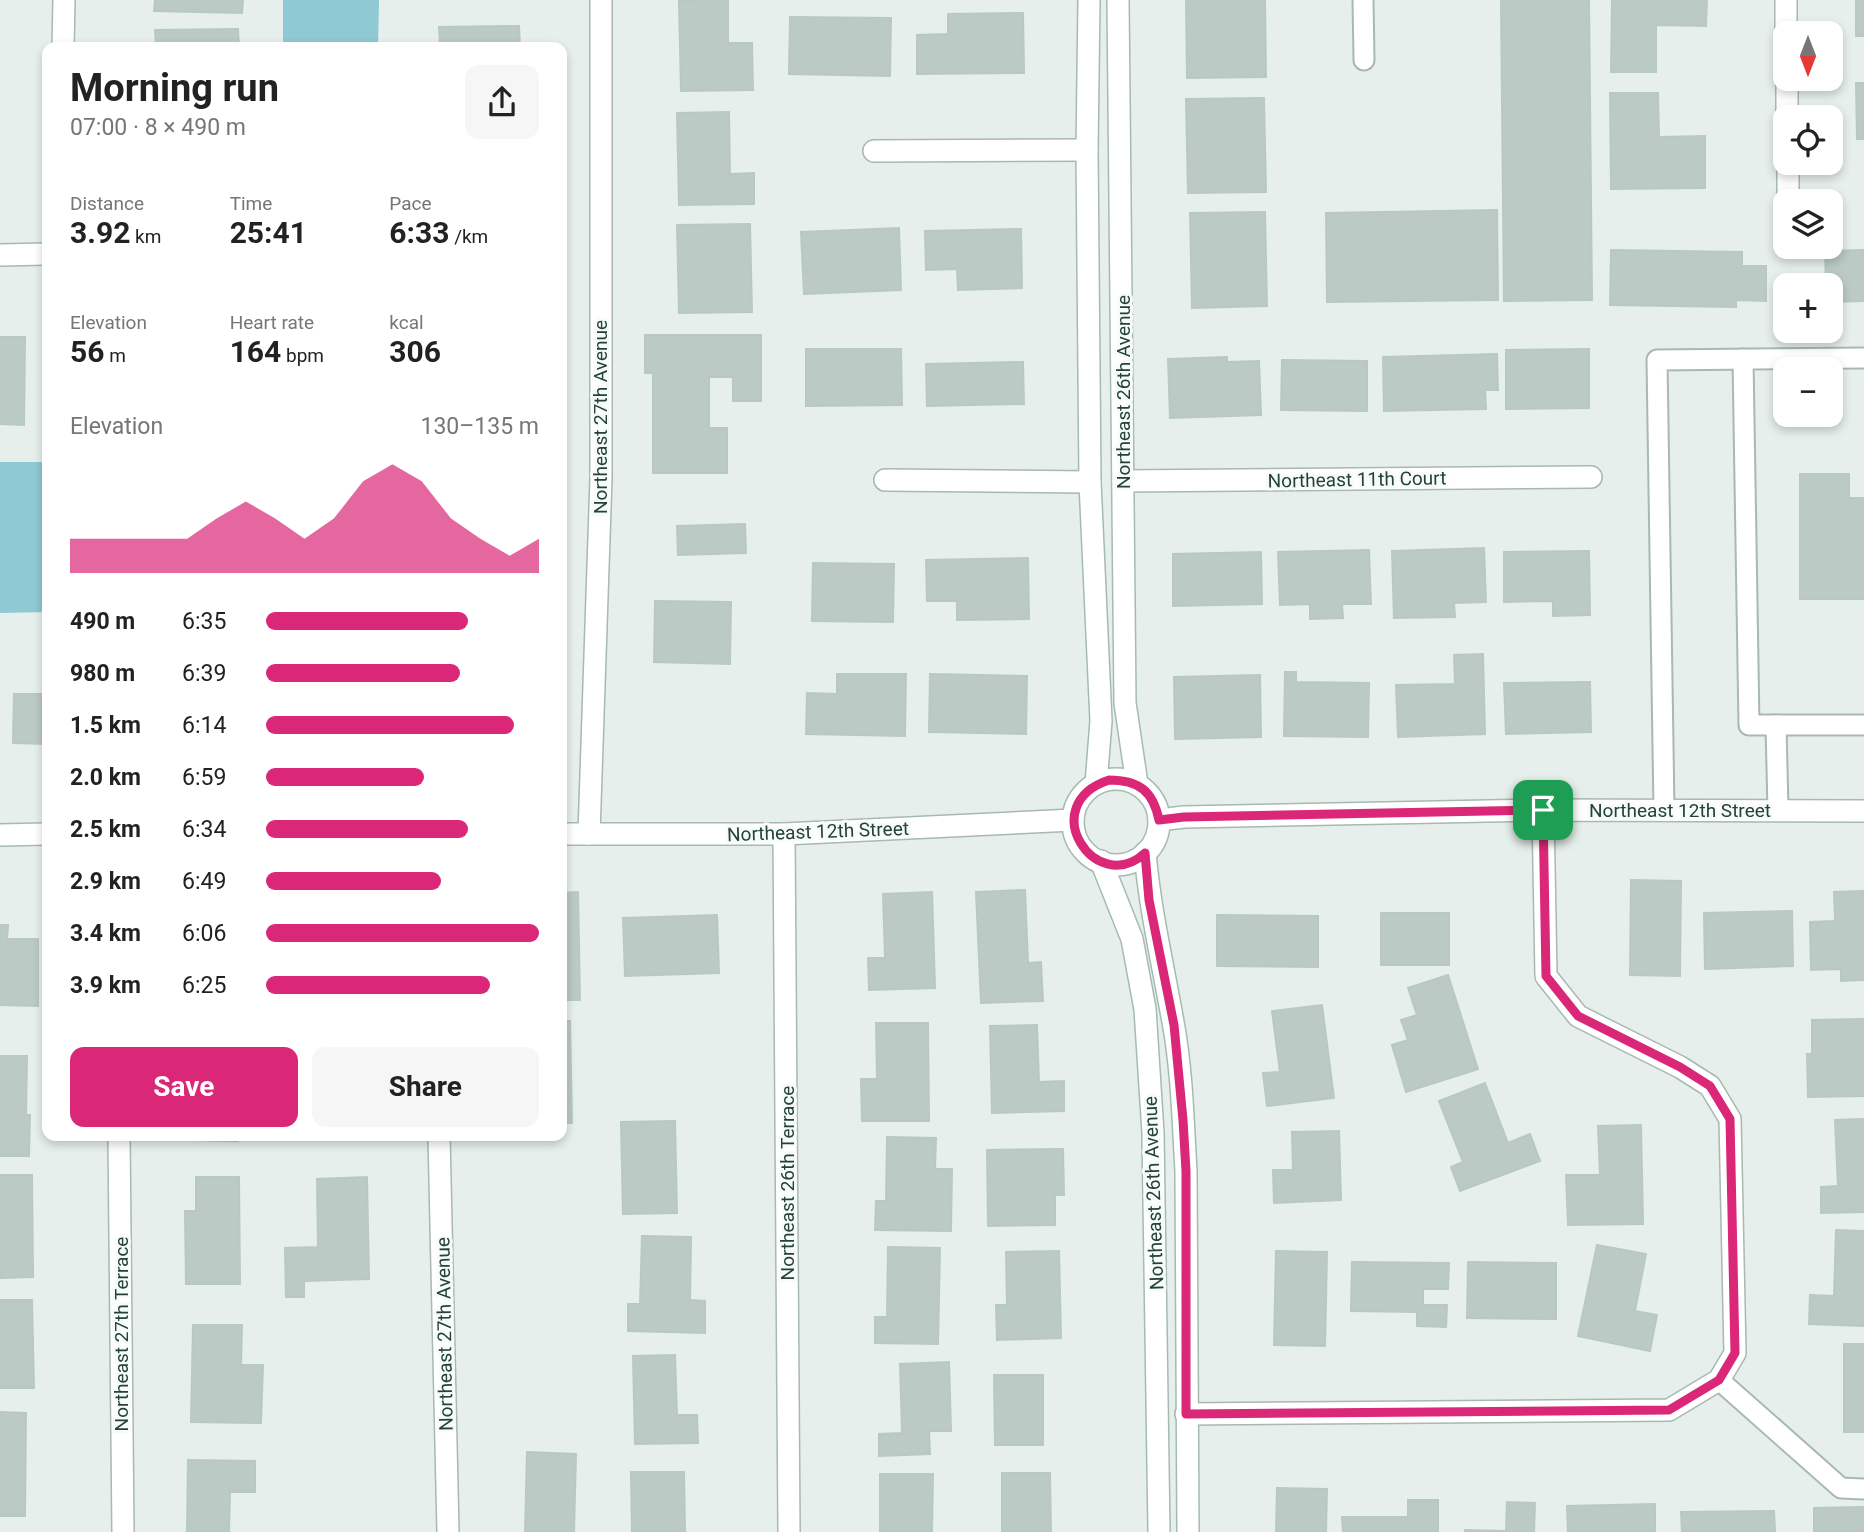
<!DOCTYPE html>
<html lang="en">
<head>
<meta charset="utf-8">
<style>
  :root { --surface:#fff; --page:#f6f6f6; --text:#222; --muted:#767676; --accent:#db2777 }
  body { margin:0; font-family:Roboto,sans-serif; background:var(--page); color:var(--text); height:100vh; display:flex; flex-direction:column; font-size:26px; white-space:nowrap }
  * { box-sizing:border-box; margin:0 }
  p { font-size:23px; color:var(--muted) }
  .icon { flex:none; width:38px; height:38px; fill:none; stroke:currentColor; stroke-width:2; stroke-linecap:round; stroke-linejoin:round }
  .map { position:relative; flex:1; overflow:hidden }
  .side { position:absolute; left:42px; top:42px; width:525px; height:1099px; display:flex; flex-direction:column; background:var(--surface); border-radius:14px; box-shadow:0 4px 10px #0003 }
  .side>* { flex:none }
  .needle { width:46px; rotate:180deg }
  .tools { position:absolute; left:1773px; top:21px; display:grid; gap:14px }
  .tools a { display:grid; place-items:center; width:70px; height:70px; border-radius:14px; background:var(--surface); box-shadow:0 4px 10px #0003; font-size:35px }
  .pin { position:absolute; display:grid; place-items:center; width:60px; height:60px; color:#fff; margin:-30px; border-radius:14px; box-shadow:0 4px 10px #0006 }
  .round { display:grid; place-items:center; flex:none; width:74px; height:74px; border-radius:14px; background:var(--page) }
  .overview { display:flex; align-items:center; justify-content:space-between; height:119px; padding:0 28px }
  h1 { font-size:38px; font-weight:700; line-height:52px }
  .figures { display:grid; grid-template-columns:repeat(3,1fr); gap:10px; height:119px; padding:7px 28px }
  .figures div { display:grid; align-content:center }
  .figures b { font-size:30px; font-weight:700 }
  .figures small { font-size:19px; font-weight:400 }
  .figures p { font-size:19px }
  .chart { height:196px; padding:14px 28px }
  .chart p { display:flex; justify-content:space-between }
  .chart svg { width:100%; height:126px; margin-top:7px; fill:var(--accent); opacity:.7 }
  .action { display:flex; gap:14px; margin-top:auto; padding:14px 28px }
  .action a { flex:1; height:80px; border-radius:14px; background:var(--accent); color:#fff; font-size:28px; font-weight:700; line-height:80px; text-align:center }
  .action a+a { background:var(--page); color:var(--text) }
  ul { padding:0 28px; list-style:none; font-size:23px }
  li { display:grid; grid-template-columns:112px 84px 1fr; align-items:center; height:52px }
  li i { height:18px; border-radius:9px; background:var(--accent) }
  .map>svg:first-child { display:block }
  .water { fill:#8ec9d4 }
  .building { fill:#bbcac4; stroke:#b8c9c2; stroke-width:2 }
  .lines { fill:none; stroke-linecap:round; stroke-linejoin:round }
  .lane-casing { stroke:#a8b8b2; stroke-width:23 }
  .street-casing { stroke:#a8b8b2; stroke-width:24 }
  .secondary-casing { stroke:#a4bbb3; stroke-width:24 }
  .lane { stroke:#fff; stroke-width:19 }
  .street { stroke:#fff; stroke-width:21 }
  .secondary { stroke:#fff; stroke-width:21 }
  .route-casing { stroke:#fff; stroke-width:14 }
  .route { stroke:#db2777; stroke-width:9 }
  .labels { text-anchor:middle; stroke-width:6; stroke-linejoin:round; paint-order:stroke }
  .street-label { font-size:19px; fill:#24423a; stroke:#f7fbf9 }
</style>
</head>
<body>
<div class="map">
<svg width="1864" height="1532" viewBox="0 0 1864 1532">
  <rect width="100%" height="100%" fill="#e6efeb"/>
  <g class="water">
    <polygon points="283,0 379,0 378,47 283,47"/>
    <polygon points="0,462 47,462 47,612 0,613"/>
  </g>
  <g class="building">
    <polygon points="155,0 243,0 242,13 154,11"/>
    <polygon points="728,0 728,43 752,43 753,90 681,91 679,1"/>
    <polygon points="1186,0 1265,0 1266,77 1187,78"/>
    <polygon points="1501,0 1589,0 1592,300 1504,301"/>
    <polygon points="1612,0 1707,0 1706,26 1656,25 1656,72 1611,72"/>
    <rect x="1856" y="0" width="8" height="36"/>
    <polygon points="1023,13 1024,73 917,74 917,35 948,34 948,14"/>
    <polygon points="790,17 891,18 890,76 789,74"/>
    <polygon points="519,26 520,47 440,47 439,27"/>
    <polygon points="238,29 239,47 156,47 155,30"/>
    <polygon points="1856,83 1864,83 1864,139 1857,139"/>
    <polygon points="1610,93 1658,93 1659,137 1705,136 1705,188 1611,189"/>
    <polygon points="1264,98 1266,192 1188,193 1186,99"/>
    <polygon points="729,112 730,174 754,173 754,204 679,205 677,113"/>
    <polygon points="1497,210 1498,300 1327,302 1326,213"/>
    <polygon points="1265,212 1267,306 1192,308 1190,213"/>
    <polygon points="750,224 752,312 679,313 677,225"/>
    <polygon points="899,228 901,290 804,294 801,232"/>
    <polygon points="1021,229 1022,288 958,290 957,269 926,270 925,231"/>
    <polygon points="1611,250 1742,252 1742,266 1766,266 1766,301 1736,300 1736,307 1610,305"/>
    <polygon points="1864,250 1864,301 1830,302 1830,285 1826,285 1825,251"/>
    <polygon points="44,327 47,327 47,423 45,423"/>
    <polygon points="645,335 761,335 761,401 733,401 733,377 709,377 709,428 727,428 727,473 653,473 653,373 645,373"/>
    <polygon points="0,337 25,337 24,425 0,424"/>
    <polygon points="806,349 901,349 902,405 806,406"/>
    <polygon points="1589,349 1589,408 1506,409 1506,350"/>
    <polygon points="1497,354 1498,390 1485,390 1486,409 1384,411 1383,357"/>
    <polygon points="1227,357 1227,362 1259,361 1261,415 1170,418 1168,359"/>
    <polygon points="1282,360 1367,361 1367,411 1281,410"/>
    <polygon points="1023,362 1024,404 927,406 926,364"/>
    <polygon points="1800,474 1849,474 1849,498 1864,498 1864,599 1800,599"/>
    <polygon points="745,524 746,553 678,555 677,526"/>
    <polygon points="1484,548 1486,602 1454,603 1455,617 1394,618 1392,551"/>
    <polygon points="1369,550 1371,604 1342,604 1343,618 1310,619 1310,604 1280,605 1278,552"/>
    <polygon points="1589,551 1590,615 1553,616 1553,601 1504,602 1504,552"/>
    <polygon points="1261,552 1262,604 1173,606 1173,554"/>
    <polygon points="1028,558 1029,619 957,620 957,601 927,601 926,560"/>
    <polygon points="813,563 894,564 893,622 812,621"/>
    <polygon points="655,601 731,602 730,664 654,662"/>
    <polygon points="1483,654 1485,734 1398,737 1396,685 1455,684 1454,655"/>
    <polygon points="1285,672 1296,672 1296,682 1369,683 1368,737 1284,736"/>
    <polygon points="837,674 906,674 905,736 806,734 807,693 837,694"/>
    <polygon points="930,674 1027,676 1026,734 929,732"/>
    <polygon points="1260,675 1261,737 1175,739 1174,677"/>
    <polygon points="1590,682 1591,732 1506,734 1504,683"/>
    <polygon points="14,694 47,694 47,744 13,743"/>
    <polygon points="1631,880 1681,881 1680,976 1630,975"/>
    <polygon points="1025,890 1028,963 1041,962 1043,1001 981,1003 976,892"/>
    <polygon points="1864,891 1864,980 1841,981 1841,969 1811,970 1810,922 1835,921 1834,892"/>
    <polygon points="578,892 580,1000 562,1000 562,893"/>
    <polygon points="932,892 935,988 869,990 868,958 885,958 883,894"/>
    <polygon points="1792,911 1793,966 1705,969 1704,913"/>
    <rect x="1381" y="913" width="68" height="52"/>
    <polygon points="717,915 719,973 625,976 623,918"/>
    <polygon points="1217,915 1318,916 1318,967 1217,966"/>
    <polygon points="0,925 8,925 7,939 38,939 38,1006 0,1005"/>
    <polygon points="1448,975 1478,1069 1406,1092 1392,1045 1408,1040 1401,1020 1417,1015 1408,988"/>
    <polygon points="1322,1005 1334,1098 1267,1106 1263,1073 1280,1072 1272,1011"/>
    <polygon points="1864,1019 1864,1096 1808,1097 1807,1054 1812,1054 1812,1020"/>
    <polygon points="562,1021 570,1021 572,1123 562,1123"/>
    <polygon points="876,1023 928,1023 929,1121 862,1121 861,1079 877,1079"/>
    <polygon points="1037,1025 1039,1082 1064,1081 1064,1111 992,1113 990,1026"/>
    <polygon points="0,1056 27,1056 26,1115 30,1115 29,1156 0,1156"/>
    <polygon points="1485,1083 1508,1143 1530,1134 1540,1161 1460,1191 1451,1167 1463,1162 1439,1101"/>
    <polygon points="1864,1119 1864,1212 1821,1213 1821,1187 1838,1186 1835,1120"/>
    <polygon points="675,1121 677,1213 623,1214 621,1122"/>
    <polygon points="1641,1125 1643,1224 1568,1225 1566,1175 1600,1175 1598,1126"/>
    <polygon points="1339,1131 1341,1200 1274,1203 1273,1170 1293,1170 1292,1132"/>
    <polygon points="187,1136 239,1136 238,1141 187,1140"/>
    <polygon points="887,1137 936,1138 935,1169 952,1169 951,1231 875,1230 876,1201 886,1201"/>
    <polygon points="1063,1149 1064,1195 1055,1195 1055,1225 988,1226 987,1150"/>
    <polygon points="0,1175 32,1175 33,1277 0,1278"/>
    <polygon points="196,1177 239,1177 240,1284 186,1284 185,1211 196,1211"/>
    <polygon points="367,1177 369,1279 304,1281 304,1297 286,1297 285,1248 318,1247 317,1179"/>
    <polygon points="1836,1230 1864,1231 1864,1326 1809,1324 1810,1295 1834,1296"/>
    <polygon points="642,1236 691,1237 690,1300 705,1301 705,1333 628,1331 628,1304 640,1304"/>
    <polygon points="1597,1245 1646,1254 1635,1311 1657,1315 1650,1351 1578,1336"/>
    <polygon points="888,1247 940,1248 938,1344 875,1343 875,1317 887,1317"/>
    <polygon points="1059,1251 1061,1338 997,1340 996,1305 1007,1305 1006,1252"/>
    <polygon points="1276,1251 1327,1252 1325,1346 1274,1345"/>
    <polygon points="1352,1262 1449,1263 1448,1289 1423,1289 1423,1305 1447,1305 1446,1327 1417,1326 1417,1312 1351,1311"/>
    <polygon points="1468,1262 1556,1263 1556,1319 1467,1318"/>
    <polygon points="0,1300 32,1300 34,1388 0,1388"/>
    <polygon points="193,1325 242,1325 241,1365 263,1365 261,1423 191,1422"/>
    <rect x="1844" y="1344" width="20" height="88"/>
    <polygon points="675,1355 677,1415 697,1415 698,1443 635,1444 633,1356"/>
    <polygon points="949,1362 951,1431 929,1431 930,1454 879,1456 879,1434 902,1433 900,1364"/>
    <polygon points="994,1375 1043,1375 1043,1445 995,1445"/>
    <polygon points="0,1412 26,1413 25,1516 0,1516"/>
    <polygon points="527,1452 576,1454 574,1532 525,1532"/>
    <polygon points="188,1460 255,1461 255,1492 230,1492 229,1532 187,1532"/>
    <polygon points="631,1472 684,1472 685,1532 632,1532"/>
    <polygon points="1002,1473 1050,1473 1051,1532 1002,1532"/>
    <polygon points="880,1474 933,1474 932,1532 880,1532"/>
    <polygon points="1277,1488 1327,1489 1326,1532 1276,1532"/>
    <polygon points="1408,1500 1438,1500 1438,1532 1343,1532 1342,1517 1408,1517"/>
    <polygon points="1507,1502 1535,1503 1534,1532 1465,1532 1465,1530 1506,1531"/>
    <polygon points="1655,1504 1655,1532 1568,1532 1567,1506"/>
    <polygon points="1864,1507 1864,1532 1814,1532 1814,1508"/>
    <polygon points="1774,1511 1775,1532 1682,1532 1681,1512"/>
  </g>
  <g class="lines">
    <g class="lane-casing">
      <g id="lane">
        <polyline points="1363,0 1364,60"/>
        <polyline points="1743,359 1749,725 1776,725 1778,810"/>
        <polyline points="1776,725 1864,725"/>
        <polyline points="1664,810 1657,360 1864,358"/>
        <polyline points="1719,1380 1841,1488 1864,1489"/>
      </g>
    </g>
    <g class="street-casing">
      <g id="street">
        <polyline points="1786,0 1786,33"/>
        <polyline points="63,47 64,0"/>
        <polyline points="1787,79 1787,117"/>
        <polyline points="874,151 1087,150"/>
        <polyline points="1788,163 1788,201"/>
        <polyline points="0,255 47,254"/>
        <polyline points="885,480 1090,482"/>
        <polyline points="1123,481 1591,477"/>
        <polyline points="1159,820 1184,817 1543,810 1864,811"/>
        <polyline points="562,834 784,834 1073,820"/>
        <polyline points="589,834 601,478 601,0"/>
        <polyline points="784,834 789,1532"/>
        <polyline points="0,835 47,834"/>
        <polyline points="119,1136 123,1532"/>
        <polyline points="439,1136 448,1532"/>
        <polyline points="1186,1414 1669,1410 1719,1380 1735,1353 1730,1119 1710,1086 1680,1067 1578,1016 1546,976 1543,810"/>
      </g>
    </g>
    <g class="secondary-casing">
      <g id="secondary">
        <polyline points="1089,0 1087,150 1090,482 1101,721 1096,784"/>
        <polyline points="1118,0 1125,703 1137,784"/>
        <circle cx="1116" cy="822" r="43"/>
        <path d="M1145,853C1150,910 1163,965 1173,1022C1182,1070 1183,1122 1186,1171L1188,1532"/>
        <polyline points="1101,861 1132,939 1145,1009 1153,1133 1159,1532"/>
      </g>
    </g>
    <use href="#lane" class="lane"/>
    <use href="#street" class="street"/>
    <use href="#secondary" class="secondary"/>
  </g>
  <g class="lines">
    <g class="route-casing">
      <path id="route" d="M1109,780C1139,780 1153,791 1159,820L1184,817L1543,810L1546,976L1578,1016L1680,1067L1710,1086L1730,1119L1735,1353L1719,1380L1669,1410L1186,1414V1171L1183,1120L1174,1025L1149,900L1145,853C1096,898 1034,805 1109,780Z"/>
    </g>
    <use href="#route" class="route"/>
  </g>
  <g class="labels">
    <g class="street-label">
      <text transform="translate(1123 392) rotate(-90)" y="7">Northeast 26th Avenue</text>
      <text transform="translate(600 417) rotate(-90)" y="7">Northeast 27th Avenue</text>
      <text transform="translate(1357 479) rotate(-1)" y="7">Northeast 11th Court</text>
      <text x="1680" y="817">Northeast 12th Street</text>
      <text transform="translate(818 831) rotate(-2)" y="7">Northeast 12th Street</text>
      <text transform="translate(787 1183) rotate(-90)" y="7">Northeast 26th Terrace</text>
      <text transform="translate(1153 1193) rotate(-92)" y="7">Northeast 26th Avenue</text>
      <text transform="translate(121 1334) rotate(-90)" y="7">Northeast 27th Terrace</text>
      <text transform="translate(444 1334) rotate(-91)" y="7">Northeast 27th Avenue</text>
    </g>
  </g>
</svg>
<div class="tools">
<a><svg class="needle" viewBox="-14 -14 28 28"><path d="M0-13l5 13h-10z" fill="#e53935"/><path d="M0 13l5-13h-10z" fill="#767676"/></svg></a>
<a><svg class="icon" aria-label="locate" viewBox="0 0 24 24"><circle cx="12" cy="12" r="6"/><path d="M12 2v4M12 18v4M2 12h4M18 12h4"/></svg></a>
<a><svg class="icon" aria-label="layers" viewBox="0 0 24 24"><path d="M12 4l9 5-9 5-9-5zM3 14l9 5 9-5"/></svg></a>
<a>+</a>
<a>−</a>
</div>
<div class="pin" style="left:1543px;top:810px;background:#1e9e55"><svg class="icon" aria-label="arrive" viewBox="0 0 24 24"><path d="M6 21V4h12l-3 4 3 4H6"/></svg></div>
<section class="side">
<div class="overview"><div><h1>Morning run</h1><p>07:00 · 8 × 490 m</p></div><a class="round"><svg class="icon" aria-label="share" viewBox="0 0 24 24"><path d="M12 15V3M7 8l5-5 5 5M5 13v7h14v-7"/></svg></a></div>
<div class="figures">
<div><p>Distance</p><b>3.92<small> km</small></b></div>
<div><p>Time</p><b>25:41</b></div>
<div><p>Pace</p><b>6:33<small> /km</small></b></div>
</div>
<div class="figures">
<div><p>Elevation</p><b>56<small> m</small></b></div>
<div><p>Heart rate</p><b>164<small> bpm</small></b></div>
<div><p>kcal</p><b>306</b></div>
</div>
<div class="chart"><p><span>Elevation</span>130–135 m</p>
<svg viewBox="0 0 160 44" preserveAspectRatio="none"><path d="M0 44V32L10 32L20 32L30 32L40 32L50 25L60 19L70 25L80 32L90 25L100 12L110 6L120 12L130 25L140 32L150 38L160 32V44z"/></svg>
</div>
<ul>
<li><b>490 m</b>6:35<i style="width:74%"></i></li>
<li><b>980 m</b>6:39<i style="width:71%"></i></li>
<li><b>1.5 km</b>6:14<i style="width:91%"></i></li>
<li><b>2.0 km</b>6:59<i style="width:58%"></i></li>
<li><b>2.5 km</b>6:34<i style="width:74%"></i></li>
<li><b>2.9 km</b>6:49<i style="width:64%"></i></li>
<li><b>3.4 km</b>6:06<i style="width:100%"></i></li>
<li><b>3.9 km</b>6:25<i style="width:82%"></i></li>
</ul>
<div class="action"><a>Save</a><a>Share</a></div>
</section>
</div>
</body>
</html>
